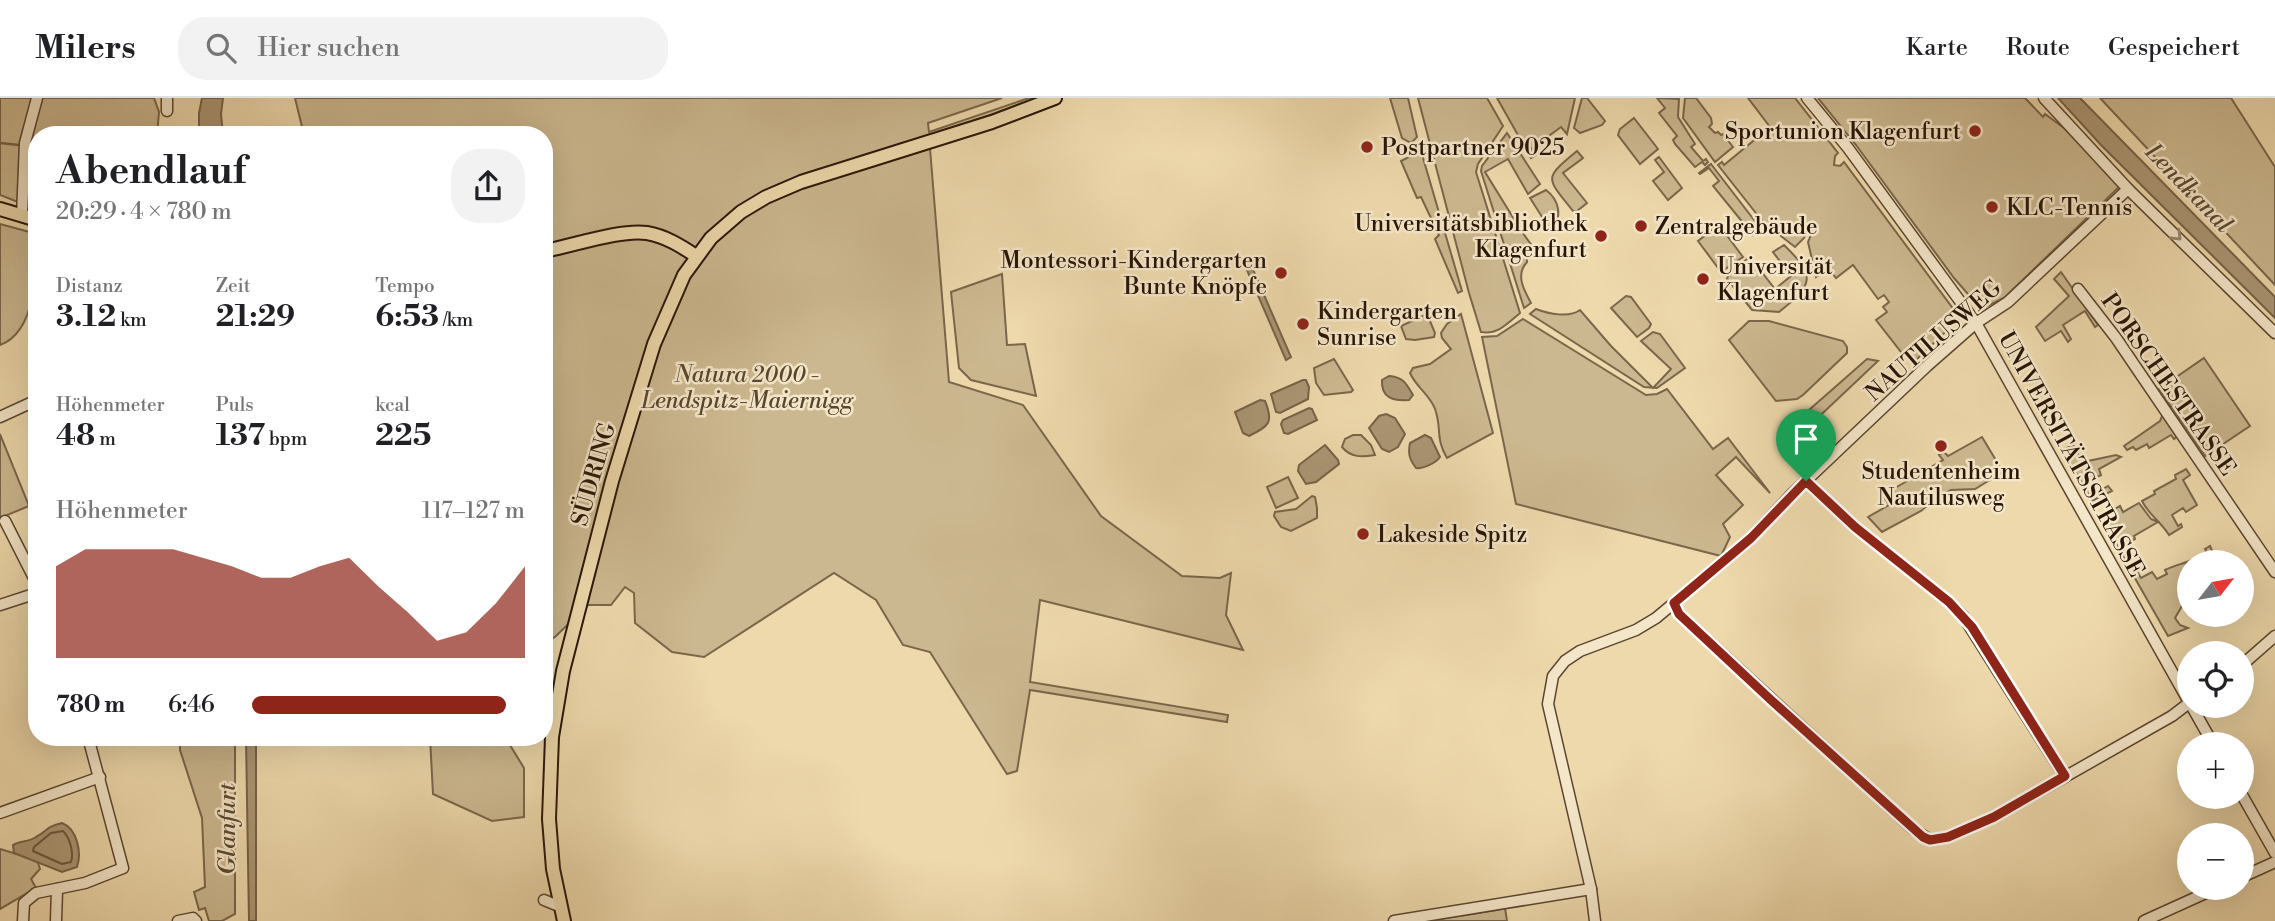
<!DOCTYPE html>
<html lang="de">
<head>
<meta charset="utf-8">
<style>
  :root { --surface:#fff; --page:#f2f2f2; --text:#202124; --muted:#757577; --line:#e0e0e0; --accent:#8f2418 }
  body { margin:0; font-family:"Libre Bodoni",serif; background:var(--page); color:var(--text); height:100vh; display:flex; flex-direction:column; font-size:26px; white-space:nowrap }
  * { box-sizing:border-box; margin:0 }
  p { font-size:23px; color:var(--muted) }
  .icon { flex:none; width:38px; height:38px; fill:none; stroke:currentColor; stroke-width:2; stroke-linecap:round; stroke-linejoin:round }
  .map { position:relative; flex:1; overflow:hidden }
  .panel { position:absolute; left:28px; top:28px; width:525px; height:620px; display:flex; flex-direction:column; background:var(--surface); border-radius:28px; box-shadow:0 7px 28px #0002 }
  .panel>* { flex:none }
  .needle { width:46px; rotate:59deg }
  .tools { position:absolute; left:2177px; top:452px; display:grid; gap:14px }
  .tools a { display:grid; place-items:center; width:77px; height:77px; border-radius:50%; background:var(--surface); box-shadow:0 7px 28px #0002; font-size:35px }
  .pin { position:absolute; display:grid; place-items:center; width:60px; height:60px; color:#fff; margin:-72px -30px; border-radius:50% 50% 50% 0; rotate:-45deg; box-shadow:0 0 7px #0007 }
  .pin .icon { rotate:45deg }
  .round { display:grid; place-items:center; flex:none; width:74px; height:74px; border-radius:28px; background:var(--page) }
  .headline { display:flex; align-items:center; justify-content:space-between; height:119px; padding:0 28px }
  h1 { font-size:38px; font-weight:700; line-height:52px }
  .stats { display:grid; grid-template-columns:repeat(3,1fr); gap:10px; height:119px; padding:7px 28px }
  .stats div { display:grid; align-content:center }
  .stats b { font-size:30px; font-weight:700 }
  .stats small { font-size:19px; font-weight:400 }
  .stats p { font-size:19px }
  .chart { height:196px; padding:14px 28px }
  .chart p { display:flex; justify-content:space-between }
  .chart svg { width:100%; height:126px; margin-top:7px; fill:var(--accent); opacity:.7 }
  ul { padding:0 28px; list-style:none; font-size:23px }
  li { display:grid; grid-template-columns:112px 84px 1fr; align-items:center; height:52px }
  li i { height:18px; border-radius:9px; background:var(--accent) }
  header { display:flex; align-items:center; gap:42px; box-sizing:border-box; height:98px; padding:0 35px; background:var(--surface); border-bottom:2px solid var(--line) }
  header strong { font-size:33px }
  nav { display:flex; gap:38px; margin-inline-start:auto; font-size:24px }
  .search { width:490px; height:63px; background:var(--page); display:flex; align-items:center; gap:18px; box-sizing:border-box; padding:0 24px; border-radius:28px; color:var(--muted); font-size:26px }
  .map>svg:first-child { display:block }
  .green { fill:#ccb890; stroke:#7a664b; stroke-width:2 }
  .water { fill:#ab9674; stroke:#776248; stroke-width:2 }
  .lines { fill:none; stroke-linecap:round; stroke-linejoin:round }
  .shore { stroke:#6a563d; stroke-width:2 }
  .stream { stroke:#776248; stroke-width:2.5 }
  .minor-casing { stroke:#5a4630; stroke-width:13 }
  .major-casing { stroke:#281506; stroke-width:16 }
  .minor { stroke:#f4e6c9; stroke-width:10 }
  .major { stroke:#eed9ac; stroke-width:12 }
  .oneway { stroke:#988871 }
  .route-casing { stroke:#fff; stroke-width:14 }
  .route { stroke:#8f2418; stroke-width:9 }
  .poi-dot { fill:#8f2418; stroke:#f4e6c9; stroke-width:2.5 }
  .labels { text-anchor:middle; stroke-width:5; stroke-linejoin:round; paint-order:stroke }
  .poi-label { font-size:23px; fill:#281506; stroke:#f4e6c9; text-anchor:start }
  .street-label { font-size:23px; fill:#281506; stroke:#f4e6c9 }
  .park-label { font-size:23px; font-style:italic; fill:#59462f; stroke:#f4e6c9 }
  .water-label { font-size:24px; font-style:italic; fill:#5c4932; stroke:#f4e6c9 }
</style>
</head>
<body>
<header>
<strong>Milers</strong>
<div class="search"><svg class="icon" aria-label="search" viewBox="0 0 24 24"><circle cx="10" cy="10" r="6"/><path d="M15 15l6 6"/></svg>Hier suchen</div>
<nav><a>Karte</a><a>Route</a><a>Gespeichert</a></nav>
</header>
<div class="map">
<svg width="2275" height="823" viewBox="0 0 2275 823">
  <rect width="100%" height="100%" fill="#eed9ac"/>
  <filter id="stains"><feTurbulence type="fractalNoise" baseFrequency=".00286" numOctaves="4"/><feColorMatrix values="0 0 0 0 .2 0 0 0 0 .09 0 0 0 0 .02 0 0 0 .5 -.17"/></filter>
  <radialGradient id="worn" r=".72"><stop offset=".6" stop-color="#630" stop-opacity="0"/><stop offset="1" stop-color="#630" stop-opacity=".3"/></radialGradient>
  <g class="green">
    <polygon points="0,0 34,0 21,43 18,104 0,97"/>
    <polygon points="41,0 154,0 159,14 157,37 37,37 37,110 25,107 28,46"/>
    <polygon points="295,0 1002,0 928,25 929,34 1029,0 1040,0 929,38 949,284 1023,307 1101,418 1182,478 1220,480 1231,475 1226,517 1243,552 1040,502 1030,584 1228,617 1227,624 1030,592 1017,673 1007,676 930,554 903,547 876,502 834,475 704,559 672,554 635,525 634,495 625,489 611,507 588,507 555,539 544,545 544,37 304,37"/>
    <polygon points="1390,0 1408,0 1417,39 1411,45 1402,40"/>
    <path d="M1418,0H1487L1503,28L1478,66L1476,74L1520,215C1508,225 1498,237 1481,234L1469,195Z"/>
    <polygon points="1497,0 1575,0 1567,36 1561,29 1531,51 1536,57 1531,60"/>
    <polygon points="1582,0 1587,0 1605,23 1602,27 1580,35 1574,30"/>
    <polygon points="1657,0 1679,1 1678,19 1695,46 1691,49 1703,63 1706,61 1708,64 1705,67 1702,64 1695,69 1675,46 1673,42 1677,38 1659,15 1665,10"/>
    <polygon points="1685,0 1696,0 1711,20 1712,26 1709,29 1715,35 1718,34 1721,37 1723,36 1733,49 1715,64 1683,20"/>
    <polygon points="1748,0 1795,0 1838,55 1835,58 1834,67 1840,68 1844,64 1960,220 1916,262 1905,259 1876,222 1887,214 1883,209 1889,204 1884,197 1878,201 1853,167 1836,180 1828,170 1816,179 1808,144 1815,127 1811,125 1804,140 1795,149 1763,124 1718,67 1722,64 1724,67 1770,29"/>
    <polygon points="1818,0 2025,0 2043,19 2045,16 2064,30 2121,87 2004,200 1981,211 1954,180 1856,47"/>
    <polygon points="2100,0 2231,0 2275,69 2275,187"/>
    <polygon points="1634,20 1658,51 1640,66 1618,37 1620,31"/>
    <path d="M1507,35L1540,86L1528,96L1508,61L1485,74L1522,134L1538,156L1527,160V164C1515,177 1524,192 1531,205L1524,210L1481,73L1482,68Z"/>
    <polygon points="1421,53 1462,193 1458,195 1435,141 1439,137 1421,99 1417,100 1401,63"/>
    <path d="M1577,53L1583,60L1563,75L1587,105L1577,113H1573C1546,79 1543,81 1577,53Z"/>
    <polygon points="1659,59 1682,90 1668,102 1653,83 1664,74 1655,62"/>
    <polygon points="1711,66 1761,131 1753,137 1713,88 1719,83 1709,70 1700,76 1699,75"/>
    <path d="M1546,92C1558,101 1565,120 1549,130L1530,100Z"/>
    <path d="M0,126L37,136C37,169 37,234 0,247Z"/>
    <polygon points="1719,127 1743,159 1721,174 1698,143"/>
    <path d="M1784,147C1817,179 1813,187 1779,214L1752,212L1727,181L1729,174L1750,159L1775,191L1791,178L1773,154Z"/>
    <polygon points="2061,174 2098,227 2095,229 2085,213 2063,227 2071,241 2068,244 2061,233 2045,243 2036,229 2069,198 2054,181"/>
    <polygon points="1002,176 1007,247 1025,246 1036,298 971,282 959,270 951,194"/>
    <polygon points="1626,198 1631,199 1651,226 1649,230 1637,239 1611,210"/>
    <path d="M1536,211C1549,216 1569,220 1580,212L1611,248L1653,290L1671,271L1641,243L1653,234L1660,236L1685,270L1657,290L1644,289L1530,216Z"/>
    <polygon points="1427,216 1435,235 1434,239 1415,242 1406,241 1401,228"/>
    <path d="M1461,216L1493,335L1447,360C1435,340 1442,330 1435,311C1430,297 1416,289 1410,275L1413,270L1430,266L1451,251L1442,240L1441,235L1447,226Z"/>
    <polygon points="1523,221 1646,297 1657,296 1667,291 1713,351 1728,340 1770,395 1736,359 1716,377 1743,407 1723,426 1730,439 1721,458 1516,406 1482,239 1497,238"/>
    <polygon points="1749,223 1769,223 1843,243 1847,249 1847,255 1803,297 1797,301 1776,303 1729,242"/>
    <polygon points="2204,260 2250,328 2205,358 2159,291"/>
    <polygon points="1334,261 1353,292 1351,294 1324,297 1316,285 1314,270"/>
    <polygon points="1867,261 1878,263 1808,329 1803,330 1800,324 1809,312"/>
    <polygon points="2163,316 2178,338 2174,341 2171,337 2149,350 2147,346 2136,352 2133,349 2127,352 2124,348 2160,323"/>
    <polygon points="0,336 29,408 0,420"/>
    <path d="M1353,337H1361L1371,347L1375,357C1362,359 1351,360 1342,349L1345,341Z"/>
    <polygon points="1982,339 2003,374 1975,391 1951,392 1935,401 1921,413 1882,434 1868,419 1889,407 1883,397 1943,362 1939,357 1944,354 1948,358"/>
    <polygon points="2073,347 2083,364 2116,357 2121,359 2099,371 2101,377 2090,383 2096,395 2108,388 2112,393 2092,403 2063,352"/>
    <path d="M2186,371L2190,377L2183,382L2197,407L2186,414L2183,410L2172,417L2178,428L2181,426L2182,429L2169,437C2161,424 2149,417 2142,403L2155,396L2154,393L2176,381L2175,377Z"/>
    <polygon points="1288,379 1298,400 1276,410 1267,389"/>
    <polygon points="1312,398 1315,399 1317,410 1317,420 1291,433 1281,429 1274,418 1275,414 1296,411"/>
    <polygon points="2139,405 2151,421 2158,424 2134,438 2135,441 2124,447 2130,458 2125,462 2101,419 2120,408 2123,414"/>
    <path d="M2210,448L2217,464H2189L2188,486L2189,496L2175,520L2180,527L2188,530L2168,538L2128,468L2135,464L2138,468L2135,470L2141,480L2152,474L2157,481L2167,476L2165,472C2177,466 2185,466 2196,460L2198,464L2209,458L2205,451Z"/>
    <polygon points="180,639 235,639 235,816 222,823 209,823 205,810 199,812 194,794 205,789 202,720 180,652"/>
    <polygon points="430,639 505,639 524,670 524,719 492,723 433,696"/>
    <polygon points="0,751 37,762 40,771 31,781 36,790 0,811"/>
    <polygon points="1505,810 1507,823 1428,823 1496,812"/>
  </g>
  <g class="water">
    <polygon points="202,0 223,0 221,16 223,37 199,37 199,15"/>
    <polygon points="2058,0 2080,0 2275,199 2275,220 2101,47"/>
    <polygon points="1248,160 1291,259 1286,262 1243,163"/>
    <path d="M1389,278C1403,279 1406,285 1413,297L1409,302C1393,303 1381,300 1382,282Z"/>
    <polygon points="1303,282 1306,282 1309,289 1308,301 1280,315 1276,314 1271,296"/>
    <path d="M1260,302L1265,303C1274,325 1269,328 1249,338L1243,335L1235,314Z"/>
    <polygon points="1309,310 1312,311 1317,322 1288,336 1284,335 1281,326 1283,322"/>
    <polygon points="1386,316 1395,320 1405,336 1398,349 1389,354 1382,351 1369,330 1379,318"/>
    <path d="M1425,337L1431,340L1440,359C1436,365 1423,371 1416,370C1409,361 1408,355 1410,345Z"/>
    <polygon points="1325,347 1338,362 1339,366 1316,384 1306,386 1298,373 1299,367"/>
    <polygon points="246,639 256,639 256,823 249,823"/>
    <path d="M62,725C77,731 82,754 77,769L62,774L14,755L13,747C20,743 29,744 36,739C49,732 45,729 62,725Z"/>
  </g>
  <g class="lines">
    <path class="shore" d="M63,733C70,740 74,755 71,764L62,766L33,753L34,749L51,735Z"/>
    <g class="stream">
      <polyline points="0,45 19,47"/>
      <polyline points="30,48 37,49"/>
    </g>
    <g class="minor-casing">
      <g id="minor">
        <polyline points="1807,0 1848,50 1976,225 2189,604"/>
        <polyline points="2044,0 2128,91 2275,235"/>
        <polyline points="167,13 167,0"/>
        <polyline points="22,118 25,45 37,0"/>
        <polyline points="2078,191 2116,240 2275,474"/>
        <polyline points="0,319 37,302"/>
        <polyline points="1806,383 1855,429 1949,504 1963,518 2065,679"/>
        <polyline points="5,423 37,486"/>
        <polyline points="1674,505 1679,516 1913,731 1930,742 1948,739 1994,719 2172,618 2189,605"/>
        <polyline points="0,507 37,495"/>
        <polyline points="2242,567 2275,538"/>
        <polyline points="2191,607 2213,646"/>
        <polyline points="2242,697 2275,755"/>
        <polyline points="0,715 100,679"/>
        <polyline points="2242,779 2275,764"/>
        <polyline points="544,802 561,809"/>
        <polyline points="23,823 24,805 36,795 85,785 123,770 88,639"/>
        <polyline points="56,823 57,791"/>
        <polyline points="178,823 193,820 196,823"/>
        <polyline points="1394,823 1591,791"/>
        <polyline points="1595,823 1591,791 1548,606 1553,578 1565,563 1580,553 1636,532 1656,520 1674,505 1751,440 1792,396 1927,268 1976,225 2008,204 2128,91"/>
        <polyline points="2144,823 2219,789"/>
      </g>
    </g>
    <g class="major-casing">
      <g id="major">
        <polyline points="0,111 37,122"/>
        <path d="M544,153C572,148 620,131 647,135C665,138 681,148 696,158"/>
        <polyline points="564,823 553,771 549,721 552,639 563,573 612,383 654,246 684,177 711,140 741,114 766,99 801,84 992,24 1055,0"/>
      </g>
    </g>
    <use href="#minor" class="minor"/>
    <use href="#major" class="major"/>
  </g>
  <defs><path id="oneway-chevron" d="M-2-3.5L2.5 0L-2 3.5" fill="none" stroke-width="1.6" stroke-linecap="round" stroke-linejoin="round" transform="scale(1.75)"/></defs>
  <use class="oneway" href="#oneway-chevron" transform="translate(2177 138) rotate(44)"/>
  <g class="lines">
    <g class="route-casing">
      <polygon id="route" points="1806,383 1855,429 1949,504 1972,529 2065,678 1994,719 1948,739 1930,742 1923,739 1771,602 1679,516 1674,505 1751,440"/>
    </g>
    <use href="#route" class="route"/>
  </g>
  <g class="poi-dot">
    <circle cx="1975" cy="33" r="7"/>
    <circle cx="1367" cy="49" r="7"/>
    <circle cx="1992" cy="109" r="7"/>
    <circle cx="1641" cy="128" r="7"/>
    <circle cx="1601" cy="138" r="7"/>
    <circle cx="1281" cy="175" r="7"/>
    <circle cx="1703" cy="181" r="7"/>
    <circle cx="1303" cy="226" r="7"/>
    <circle cx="1941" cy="348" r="7"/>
    <circle cx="1363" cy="436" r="7"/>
  </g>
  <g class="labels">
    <g class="poi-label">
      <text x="1961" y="41" text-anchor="end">Sportunion Klagenfurt</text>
      <text x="1381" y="57">Postpartner 9025</text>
      <text x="2006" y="117">KLC-Tennis</text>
      <text x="1587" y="133" text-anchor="end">Universitätsbibliothek<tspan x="1587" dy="26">Klagenfurt</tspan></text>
      <text x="1655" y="136">Zentralgebäude</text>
      <text x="1267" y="170" text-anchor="end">Montessori-Kindergarten<tspan x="1267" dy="26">Bunte Knöpfe</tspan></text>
      <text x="1717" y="176">Universität<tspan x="1717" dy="26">Klagenfurt</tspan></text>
      <text x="1317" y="221">Kindergarten<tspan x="1317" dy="26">Sunrise</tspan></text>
      <text x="1941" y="381" text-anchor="middle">Studentenheim<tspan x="1941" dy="26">Nautilusweg</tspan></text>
      <text x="1377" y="444">Lakeside Spitz</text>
    </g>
    <g class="street-label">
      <text transform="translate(1933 242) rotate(-41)" y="8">NAUTILUSWEG</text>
      <text transform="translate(2169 286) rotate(55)" y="8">PORSCHESTRASSE</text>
      <text transform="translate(2072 356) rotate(61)" y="8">UNIVERSITÄTSSTRASSE</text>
      <text transform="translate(593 376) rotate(-74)" y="8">SÜDRING</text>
    </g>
    <g class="park-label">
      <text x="747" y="284">Natura 2000 -<tspan x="747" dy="26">Lendspitz-Maiernigg</tspan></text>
    </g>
    <g class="water-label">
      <text transform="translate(2189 90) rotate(46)" y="8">Lendkanal</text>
      <text transform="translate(227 731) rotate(-90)" y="8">Glanfurt</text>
    </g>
  </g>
  <rect width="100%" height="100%" filter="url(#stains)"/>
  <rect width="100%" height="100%" fill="url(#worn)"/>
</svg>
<div class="tools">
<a><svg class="needle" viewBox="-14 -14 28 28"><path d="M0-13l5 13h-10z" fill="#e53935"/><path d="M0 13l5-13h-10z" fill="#757577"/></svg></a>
<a><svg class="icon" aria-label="locate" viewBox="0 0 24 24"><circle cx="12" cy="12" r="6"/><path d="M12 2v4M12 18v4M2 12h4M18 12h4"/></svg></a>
<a>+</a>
<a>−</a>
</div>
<div class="pin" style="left:1806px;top:383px;background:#1e9e55"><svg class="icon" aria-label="arrive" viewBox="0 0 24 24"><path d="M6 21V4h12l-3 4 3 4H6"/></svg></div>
<section class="panel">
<div class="headline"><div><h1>Abendlauf</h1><p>20:29 · 4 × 780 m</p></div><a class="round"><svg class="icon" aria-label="share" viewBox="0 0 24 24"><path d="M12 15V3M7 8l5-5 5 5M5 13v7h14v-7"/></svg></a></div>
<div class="stats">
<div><p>Distanz</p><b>3.12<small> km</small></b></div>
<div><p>Zeit</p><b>21:29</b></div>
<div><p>Tempo</p><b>6:53<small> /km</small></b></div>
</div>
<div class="stats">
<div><p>Höhenmeter</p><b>48<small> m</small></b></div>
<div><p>Puls</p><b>137<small> bpm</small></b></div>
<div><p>kcal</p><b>225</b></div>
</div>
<div class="chart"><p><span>Höhenmeter</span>117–127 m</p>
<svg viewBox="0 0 160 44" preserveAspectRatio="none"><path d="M0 44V12L10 6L20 6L30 6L40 6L50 9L60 12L70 16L80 16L90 12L100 9L110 19L120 28L130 38L140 35L150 25L160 12V44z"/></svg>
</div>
<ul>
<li><b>780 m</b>6:46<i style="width:93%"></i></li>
</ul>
</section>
</div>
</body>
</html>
